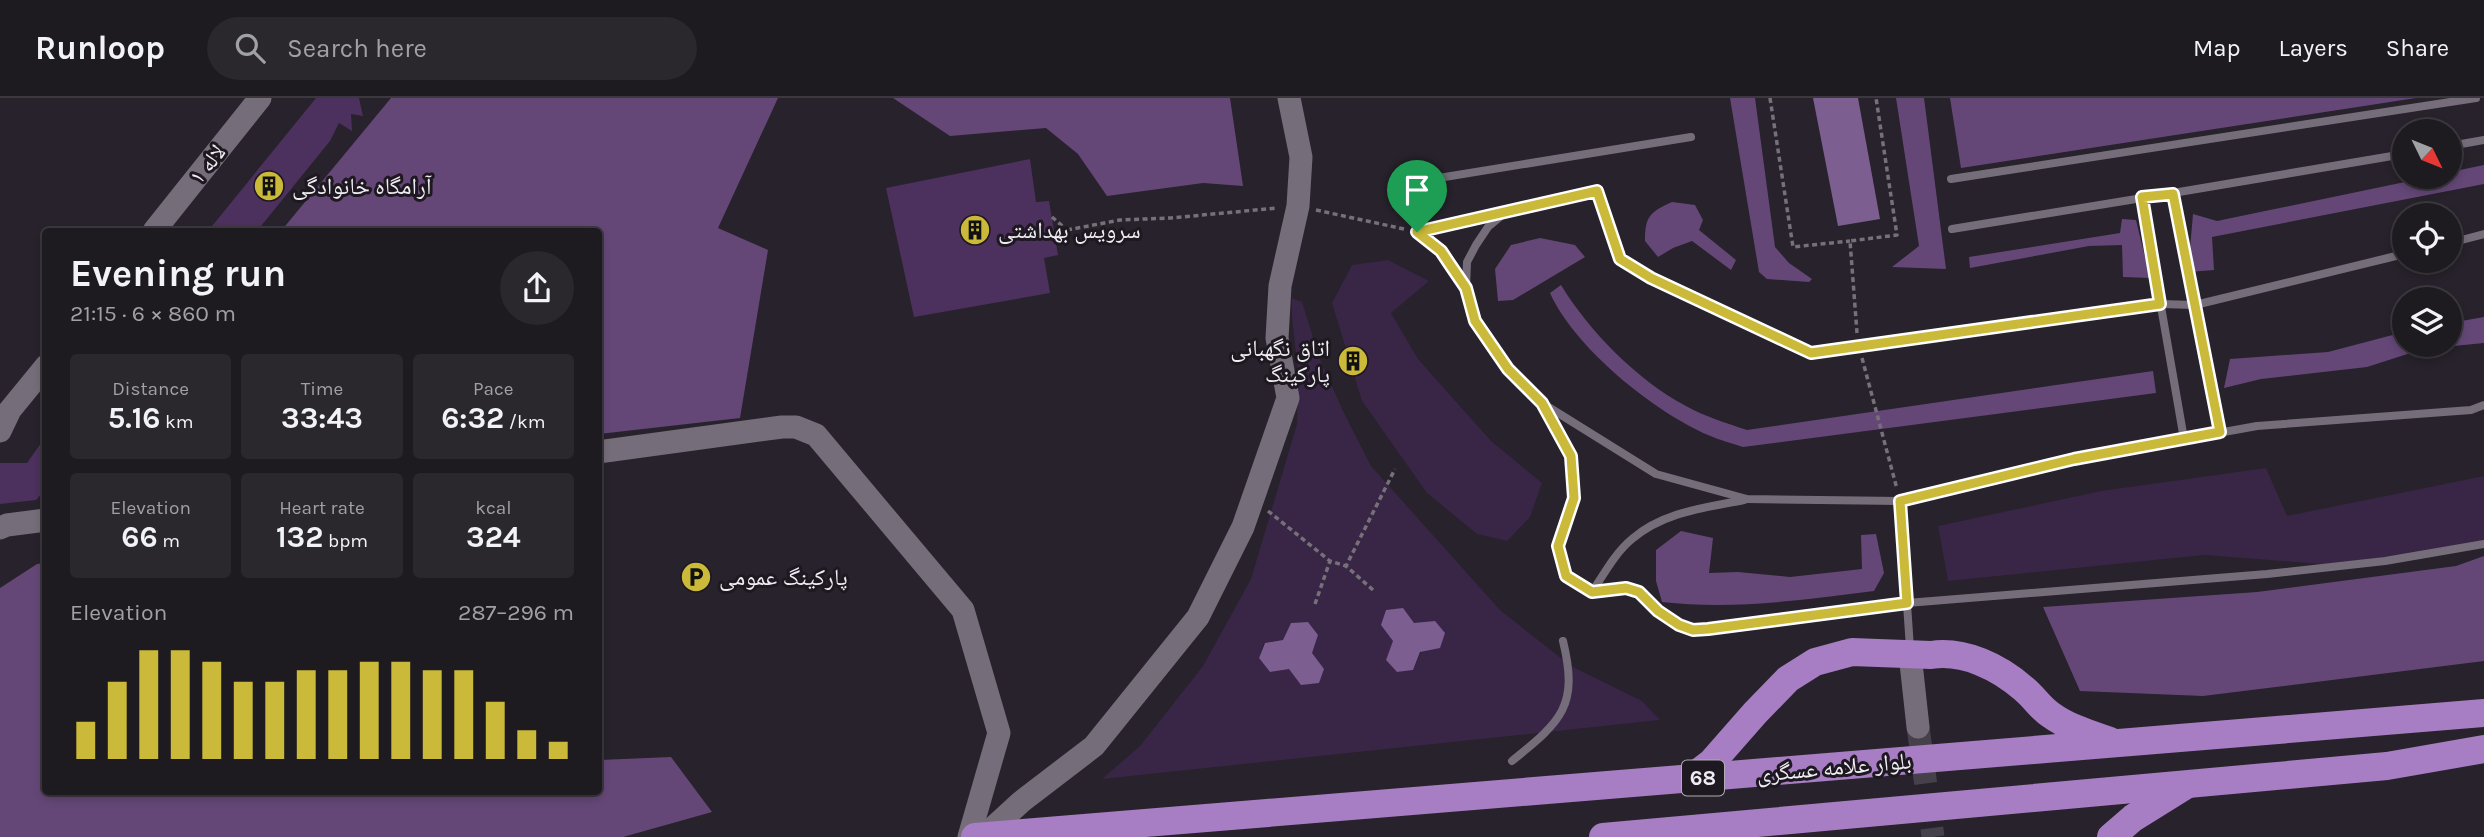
<!DOCTYPE html>
<html lang="en">
<head>
<meta charset="utf-8">
<style>
  :root { --surface:#1d1a20; --page:#2a272d; --text:#f1f3f6; --muted:#a0a1a5; --line:#3b383e; --accent:#cbb939 }
  body { margin:0; font-family:Karla,"Noto Naskh Arabic",sans-serif; background:var(--page); color:var(--text); height:100vh; display:flex; flex-direction:column; font-size:26px; white-space:nowrap }
  * { box-sizing:border-box; margin:0 }
  p { font-size:23px; color:var(--muted) }
  .icon { flex:none; width:38px; height:38px; fill:none; stroke:currentColor; stroke-width:2; stroke-linecap:round; stroke-linejoin:round }
  .map { position:relative; flex:1; overflow:hidden }
  .panel { position:absolute; left:42px; top:130px; width:560px; height:567px; display:flex; flex-direction:column; background:var(--surface); border-radius:7px; box-shadow:0 4px 10px #0003,0 0 0 2px var(--line) }
  .panel>* { flex:none }
  .needle { width:46px; rotate:133deg }
  .controls { position:absolute; left:2392px; top:21px; display:grid; gap:14px }
  .controls a { display:grid; place-items:center; width:70px; height:70px; border-radius:50%; background:var(--surface); box-shadow:0 4px 10px #0003,0 0 0 2px var(--line); font-size:35px }
  .pin { position:absolute; display:grid; place-items:center; width:60px; height:60px; color:#fff; margin:-72px -30px; border-radius:50% 50% 50% 0; rotate:-45deg; box-shadow:0 0 7px #0007 }
  .pin .icon { rotate:45deg }
  .round { display:grid; place-items:center; flex:none; width:74px; height:74px; border-radius:37px; background:var(--page) }
  .overview { display:flex; align-items:center; justify-content:space-between; height:119px; padding:0 28px }
  h1 { font-size:38px; font-weight:700; line-height:52px }
  .stats { display:grid; grid-template-columns:repeat(3,1fr); gap:10px; height:119px; padding:7px 28px }
  .stats div { display:grid; align-content:center; border-radius:7px; background:var(--page); text-align:center }
  .stats b { font-size:30px; font-weight:700 }
  .stats small { font-size:19px; font-weight:400 }
  .stats p { font-size:19px }
  .chart { height:196px; padding:14px 28px }
  .chart p { display:flex; justify-content:space-between }
  .chart svg { width:100%; height:126px; margin-top:7px; stroke:var(--accent); stroke-width:6 }
  header { display:flex; align-items:center; gap:42px; box-sizing:border-box; height:98px; padding:0 35px; background:var(--surface); border-bottom:2px solid var(--line) }
  header strong { font-size:33px }
  nav { display:flex; gap:38px; margin-inline-start:auto; font-size:24px }
  .search { width:490px; height:63px; background:var(--page); display:flex; align-items:center; gap:18px; box-sizing:border-box; padding:0 24px; border-radius:38px; color:var(--muted); font-size:26px }
  .map>svg:first-child { display:block }
  .green { fill:#392546; fill-rule:evenodd }
  .forest { fill:#644777 }
  .water { fill:#7c5e90 }
  .building { fill:#4c305e }
  .lines { fill:none; stroke-linecap:round; stroke-linejoin:round }
  .secondary-tunnel { stroke:#454049; stroke-width:23; stroke-dasharray:23 11; stroke-linecap:butt }
  .path { stroke:#767179; stroke-width:3.5; stroke-dasharray:5 3.5; stroke-linecap:butt }
  .lane { stroke:#756e7a; stroke-width:8 }
  .secondary { stroke:#756e7a; stroke-width:23 }
  .highway { stroke:#a77dc3; stroke-width:28 }
  .route-casing { stroke:#fff; stroke-width:14 }
  .route { stroke:#cbb939; stroke-width:9 }
  .labels { text-anchor:middle; stroke-width:6; stroke-linejoin:round; paint-order:stroke }
  .shield { fill:#1e1821; stroke:#b1acb4; stroke-width:2 }
  .shield-label { font-size:21px; font-weight:bold; fill:#f0ecf3 }
  .street-label { font-size:23px; fill:#f0ecf3; stroke:#1e1821 }
  .poi-label { font-size:23px; fill:#f0ecf3; stroke:#1e1821; text-anchor:start }
</style>
</head>
<body>
<header>
<strong>Runloop</strong>
<div class="search"><svg class="icon" aria-label="search" viewBox="0 0 24 24"><circle cx="10" cy="10" r="6"/><path d="M15 15l6 6"/></svg>Search here</div>
<nav><a>Map</a><a>Layers</a><a>Share</a></nav>
</header>
<div class="map">
<svg width="2484" height="739" viewBox="0 0 2484 739">
  <rect width="100%" height="100%" fill="#27222b"/>
  <g class="green">
    <polygon points="1388,162 1429,183 1391,215 1418,261 1491,343 1542,385 1530,419 1507,443 1477,436 1427,395 1362,303 1332,205 1352,167"/>
    <path d="M1292,200L1302,204L1321,264L1344,315L1371,368L1500,512L1571,568L1642,603L1660,622L1102,681L1140,648L1203,568L1251,481L1297,326L1298,274L1292,220ZM1435,523L1413,572L1397,574L1386,562C1396,536 1406,526 1435,523ZM1308,524L1318,537C1309,563 1297,570 1270,574L1259,560L1264,545L1283,543L1291,525Z"/>
    <polygon points="2266,370 2287,418 2484,378 2484,443 2334,467 2204,457 1948,483 1938,428 2101,393"/>
  </g>
  <g class="forest">
    <polygon points="391,0 778,0 718,130 768,152 740,320 599,336 598,133 281,133"/>
    <polygon points="893,0 1230,0 1243,88 1203,85 1107,98 1078,56 1046,30 950,38"/>
    <polygon points="1730,0 1755,0 1775,149 1789,165 1812,181 1809,184 1767,181 1759,174"/>
    <polygon points="1896,0 1924,0 1946,171 1892,169 1919,148"/>
    <polygon points="1950,0 2416,0 1961,70"/>
    <polygon points="2484,67 2484,86 2212,139 2214,172 2188,174 2193,116 2217,123 2429,79 2450,79 2450,74"/>
    <path d="M1672,104L1695,107L1703,122L1699,132L1736,162L1731,172L1692,143L1673,150L1658,159L1645,143C1645,118 1650,114 1672,104Z"/>
    <polygon points="2122,121 2136,122 2150,180 2123,179 2122,147 2089,148 1970,170 1969,159 2120,135"/>
    <polygon points="1540,140 1575,147 1585,159 1513,202 1498,203 1495,171 1511,147"/>
    <path d="M1561,187C1589,233 1638,283 1686,308C1706,319 1726,325 1747,332L2153,273L2156,295L1743,349C1732,345 1719,342 1708,337C1653,313 1575,250 1550,195Z"/>
    <polygon points="2484,219 2484,245 2423,251 2367,269 2261,281 2224,290 2230,261 2328,254 2404,234 2404,247 2450,247 2450,225"/>
    <path d="M1681,433L1713,440L1709,475L1738,474L1790,479L1862,471L1861,437L1876,436L1884,475L1874,493C1804,502 1733,512 1662,504L1656,483V452Z"/>
    <polygon points="2484,458 2484,563 2203,598 2080,593 2043,509 2257,494 2456,468"/>
    <polygon points="45,465 46,693 598,693 599,662 671,659 712,714 623,739 0,739 0,490 37,466"/>
  </g>
  <g class="water">
    <polygon points="1813,0 1858,0 1880,121 1838,128"/>
    <polygon points="1403,510 1414,525 1435,523 1445,535 1440,550 1420,554 1413,572 1397,574 1386,562 1393,543 1381,527 1386,512"/>
    <polygon points="1308,524 1318,537 1312,555 1324,571 1319,585 1301,587 1289,571 1270,574 1259,560 1265,545 1283,542 1291,525"/>
  </g>
  <g class="building">
    <polygon points="316,0 359,0 363,18 351,16 352,33 339,25 330,43 257,133 208,133"/>
    <polygon points="1030,61 1036,104 1049,103 1058,157 1044,160 1050,195 914,219 886,90"/>
    <polygon points="46,338 46,391 36,402 0,406 0,365 27,365"/>
  </g>
  <g class="lines">
    <polyline class="secondary-tunnel" points="1918,629 1933,739"/>
    <g class="path">
      <polyline points="1770,0 1793,149 1850,143"/>
      <polyline points="1316,112 1404,131"/>
      <polyline points="1052,119 1067,132 1057,145"/>
      <polyline points="1067,132 1120,122 1171,120 1277,110"/>
      <polyline points="1857,235 1850,143 1897,137 1876,0"/>
      <polyline points="1862,260 1897,391"/>
      <polyline points="1268,413 1330,463 1346,468"/>
      <polyline points="1373,492 1346,468 1395,371"/>
      <polyline points="1315,506 1330,463"/>
    </g>
    <g class="lane">
      <polyline points="2450,48 2484,42"/>
      <polyline points="1951,81 2476,0"/>
      <polyline points="2142,99 2184,341"/>
      <polyline points="1506,114 1488,129 1476,147 1467,164 1466,190 1475,223 1508,270 1542,305 1656,376 1747,401 1900,403 2074,361 2257,328 2471,312 2484,307"/>
      <polyline points="1952,131 2173,95"/>
      <polyline points="1417,134 1597,93 1620,161 1651,181 1811,255 2160,206 2195,207 2404,156"/>
      <polyline points="2450,145 2484,136"/>
      <polyline points="1465,189 1441,154 1417,134 1408,85 1691,39"/>
      <polyline points="1543,308 1571,358 1574,400 1558,448 1566,478 1592,494 1626,490 1639,494 1679,527 1693,532 1907,505 2267,476 2385,463 2484,446"/>
      <polyline points="2220,334 2173,95 2404,56"/>
      <polyline points="1900,403 1910,550"/>
      <path d="M1592,494C1604,476 1615,455 1632,441C1663,414 1704,410 1744,402"/>
      <path d="M1512,663C1561,623 1579,609 1563,543"/>
    </g>
    <g class="secondary">
      <polyline points="154,133 260,0"/>
      <polyline points="0,333 10,312 46,268"/>
      <polyline points="598,354 782,329 796,329 816,337 963,512 999,635 969,739"/>
      <polyline points="0,430 7,427 46,422"/>
      <polyline points="1910,556 1918,629"/>
      <polyline points="984,738 1021,704 1094,648 1198,519 1243,429 1288,300 1277,240 1280,188 1298,108 1301,59 1289,0"/>
    </g>
    <g class="highway">
      <path d="M1690,681L1712,664L1755,615L1788,581L1815,564L1852,554L1931,557C1964,552 1999,569 2024,591C2034,599 2040,610 2051,617C2069,630 2090,636 2110,643"/>
      <polyline points="975,739 2484,615"/>
      <polyline points="1603,739 2387,668 2484,651"/>
      <polyline points="2111,739 2133,720 2186,687"/>
    </g>
  </g>
  <g class="lines">
    <g class="route-casing">
      <polygon id="route" points="1597,93 1620,161 1651,180 1811,255 2160,206 2142,99 2173,96 2220,334 2074,361 1900,403 1907,505 1708,531 1693,532 1679,527 1658,513 1639,494 1626,490 1592,494 1566,478 1558,448 1574,400 1571,358 1542,305 1508,271 1475,223 1466,190 1451,168 1441,153 1417,134"/>
    </g>
    <use href="#route" class="route"/>
  </g>
  <defs>
    <g id="building-disc" transform="scale(1.575)"><circle r="9.5" fill="#cbb939" stroke="#1e1821"/><path d="M-4-6H4V6H1V3H-1V6H-4ZM-2.5-4.3h1.7v1.8h-1.7ZM.8-4.3h1.7v1.8H.8ZM-2.5-1h1.7V.8h-1.7ZM.8-1h1.7V.8H.8Z" fill="#111"/></g>
    <g id="parking-disc" transform="scale(1.575)"><circle r="9.5" fill="#cbb939" stroke="#1e1821"/><path d="M-3.5-5.5H1a3.5 3.5 0 0 1 0 7H-1V5.5H-3.5ZM-1-3.4V-.6H.8a1.4 1.4 0 0 0 0-2.8Z" fill="#111"/></g>
  </defs>
  <g fill-rule="evenodd">
    <use href="#building-disc" x="269" y="88"/>
    <use href="#building-disc" x="975" y="132"/>
    <use href="#building-disc" x="1353" y="263"/>
    <use href="#parking-disc" x="696" y="479"/>
  </g>
  <g class="labels">
    <rect class="shield" x="1682" y="662.5" width="42" height="35" rx="5"/>
    <g class="shield-label">
      <text x="1703" y="687">68</text>
    </g>
    <g class="street-label">
      <text transform="translate(207 66) rotate(-51)" y="8">لاله ۱</text>
      <text transform="translate(1834 669) rotate(-5)" y="8">بلوار علامه عسگری</text>
    </g>
    <g class="poi-label">
      <text x="292" y="96">آرامگاه خانوادگی</text>
      <text x="998" y="140">سرویس بهداشتی</text>
      <text x="1330" y="258" text-anchor="end">اتاق نگهبانی<tspan x="1330" dy="26">پارکینگ</tspan></text>
      <text x="719" y="487">پارکینگ عمومی</text>
    </g>
  </g>
</svg>
<div class="controls">
<a><svg class="needle" viewBox="-14 -14 28 28"><path d="M0-13l5 13h-10z" fill="#e53935"/><path d="M0 13l5-13h-10z" fill="#a0a1a5"/></svg></a>
<a><svg class="icon" aria-label="locate" viewBox="0 0 24 24"><circle cx="12" cy="12" r="6"/><path d="M12 2v4M12 18v4M2 12h4M18 12h4"/></svg></a>
<a><svg class="icon" aria-label="layers" viewBox="0 0 24 24"><path d="M12 4l9 5-9 5-9-5zM3 14l9 5 9-5"/></svg></a>
</div>
<div class="pin" style="left:1417px;top:134px;background:#1e9e55"><svg class="icon" aria-label="arrive" viewBox="0 0 24 24"><path d="M6 21V4h12l-3 4 3 4H6"/></svg></div>
<section class="panel">
<div class="overview"><div><h1>Evening run</h1><p>21:15 · 6 × 860 m</p></div><a class="round"><svg class="icon" aria-label="share" viewBox="0 0 24 24"><path d="M12 15V3M7 8l5-5 5 5M5 13v7h14v-7"/></svg></a></div>
<div class="stats">
<div><p>Distance</p><b>5.16<small> km</small></b></div>
<div><p>Time</p><b>33:43</b></div>
<div><p>Pace</p><b>6:32<small> /km</small></b></div>
</div>
<div class="stats">
<div><p>Elevation</p><b>66<small> m</small></b></div>
<div><p>Heart rate</p><b>132<small> bpm</small></b></div>
<div><p>kcal</p><b>324</b></div>
</div>
<div class="chart"><p><span>Elevation</span>287–296 m</p>
<svg viewBox="0 0 160 44" preserveAspectRatio="none"><path d="M5 44V31M15 44V17M25 44V6M35 44V6M45 44V10M55 44V17M65 44V17M75 44V13M85 44V13M95 44V10M105 44V10M115 44V13M125 44V13M135 44V24M145 44V34M155 44V38"/></svg>
</div>
</section>
</div>
</body>
</html>
